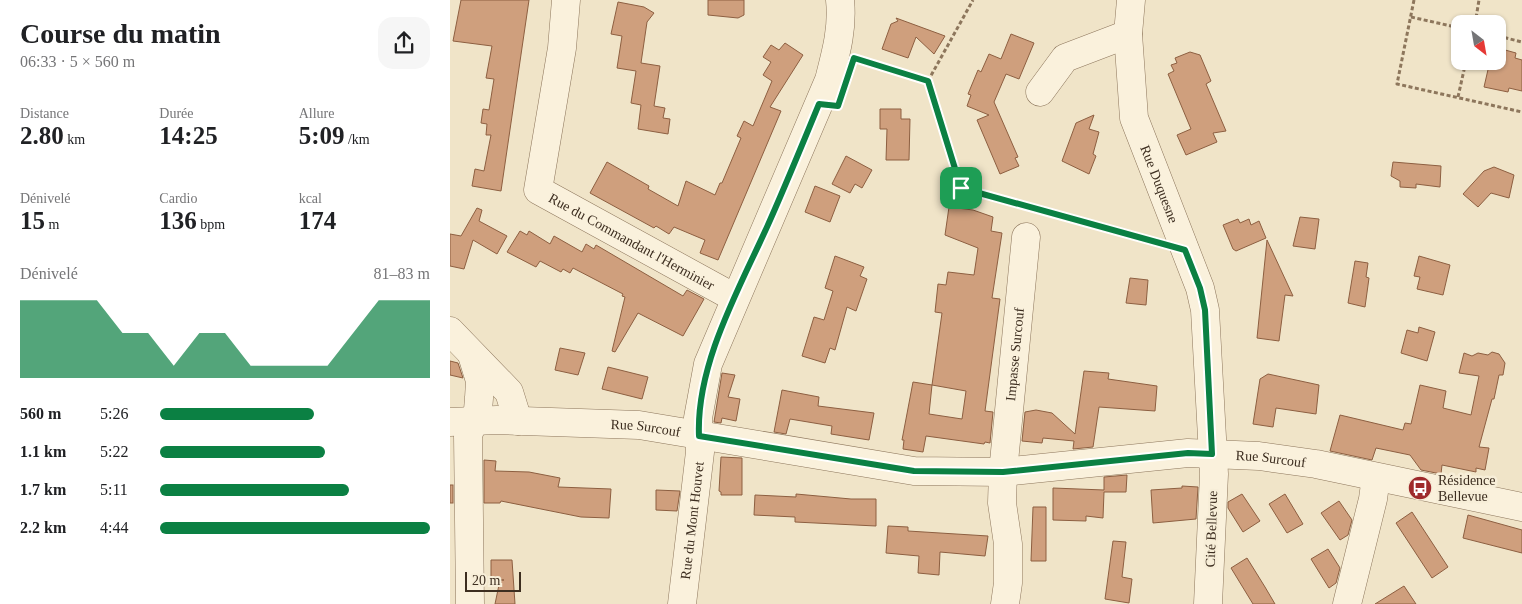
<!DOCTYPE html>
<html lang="fr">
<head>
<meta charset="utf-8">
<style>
  :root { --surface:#fff; --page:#f6f6f6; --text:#202124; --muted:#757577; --accent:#0b8043 }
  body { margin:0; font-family:"Times New Roman",serif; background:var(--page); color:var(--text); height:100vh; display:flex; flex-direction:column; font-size:19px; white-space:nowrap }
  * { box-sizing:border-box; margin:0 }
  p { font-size:16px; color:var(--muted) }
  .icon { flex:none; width:28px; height:28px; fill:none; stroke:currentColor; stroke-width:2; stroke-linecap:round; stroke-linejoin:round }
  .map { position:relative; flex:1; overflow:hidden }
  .panel { display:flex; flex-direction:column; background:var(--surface); width:450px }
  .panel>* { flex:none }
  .needle { width:32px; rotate:149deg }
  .controls { position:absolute; left:1001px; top:15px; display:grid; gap:10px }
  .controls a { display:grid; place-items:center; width:55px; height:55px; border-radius:10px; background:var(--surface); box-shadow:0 1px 4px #0004; font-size:25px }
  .scale { position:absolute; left:15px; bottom:12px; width:56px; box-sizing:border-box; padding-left:5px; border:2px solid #3d2e20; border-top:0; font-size:14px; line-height:18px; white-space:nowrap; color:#3d2e20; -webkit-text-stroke:4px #f7eed8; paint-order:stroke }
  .pin { position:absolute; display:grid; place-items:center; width:42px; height:42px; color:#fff; margin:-21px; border-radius:10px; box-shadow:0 2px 8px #0006 }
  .round { display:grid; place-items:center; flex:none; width:52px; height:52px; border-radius:15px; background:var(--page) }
  .head { display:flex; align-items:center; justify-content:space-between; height:85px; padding:0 20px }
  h1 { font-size:28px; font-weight:700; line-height:38px }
  .stats { display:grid; grid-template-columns:repeat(3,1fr); gap:8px; height:85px; padding:5px 20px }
  .stats div { display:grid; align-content:center }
  .stats b { font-size:25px; font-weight:700 }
  .stats small { font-size:14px; font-weight:400 }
  .stats p { font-size:14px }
  .chart { height:140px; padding:10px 20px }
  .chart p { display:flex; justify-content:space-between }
  .chart svg { width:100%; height:90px; margin-top:5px; fill:var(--accent); opacity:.7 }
  ul { padding:0 20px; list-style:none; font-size:16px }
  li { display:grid; grid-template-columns:80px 60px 1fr; align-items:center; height:38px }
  li i { height:12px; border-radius:6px; background:var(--accent) }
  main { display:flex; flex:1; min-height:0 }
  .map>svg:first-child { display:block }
  .building { fill:#cf9f7d; stroke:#8d5f41 }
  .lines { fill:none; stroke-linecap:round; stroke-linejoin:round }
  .minor-casing { stroke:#8d765c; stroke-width:29 }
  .path { stroke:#8d765c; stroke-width:3; stroke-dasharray:4 2.5; stroke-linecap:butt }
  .minor { stroke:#faf1dc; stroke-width:28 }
  .route-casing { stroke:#fff; stroke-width:10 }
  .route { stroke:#0b8043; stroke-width:6 }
  .labels { text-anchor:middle; stroke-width:5; stroke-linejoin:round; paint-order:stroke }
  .street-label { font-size:14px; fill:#3d2e20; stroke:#f7eed8 }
  .poi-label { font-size:14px; fill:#3d2e20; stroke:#f7eed8; text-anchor:start }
</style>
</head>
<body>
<main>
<section class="panel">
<div class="head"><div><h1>Course du matin</h1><p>06:33 · 5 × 560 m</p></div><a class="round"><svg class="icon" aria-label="share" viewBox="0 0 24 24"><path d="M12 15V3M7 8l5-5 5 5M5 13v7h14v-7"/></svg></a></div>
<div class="stats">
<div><p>Distance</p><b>2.80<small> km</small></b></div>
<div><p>Durée</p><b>14:25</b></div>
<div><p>Allure</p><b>5:09<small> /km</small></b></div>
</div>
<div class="stats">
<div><p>Dénivelé</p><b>15<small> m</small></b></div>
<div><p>Cardio</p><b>136<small> bpm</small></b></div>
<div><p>kcal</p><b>174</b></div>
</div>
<div class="chart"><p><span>Dénivelé</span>81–83 m</p>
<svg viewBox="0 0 160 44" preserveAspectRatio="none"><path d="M0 44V6L10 6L20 6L30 6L40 22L50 22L60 38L70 22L80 22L90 38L100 38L110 38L120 38L130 22L140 6L150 6L160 6V44z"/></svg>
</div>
<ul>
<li><b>560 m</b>5:26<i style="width:57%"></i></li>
<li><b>1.1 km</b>5:22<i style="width:61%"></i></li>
<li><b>1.7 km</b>5:11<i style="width:70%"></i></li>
<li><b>2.2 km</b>4:44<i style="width:100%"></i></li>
</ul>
</section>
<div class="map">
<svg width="1072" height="604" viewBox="0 0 1072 604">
  <rect width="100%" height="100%" fill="#f0e4c8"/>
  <g class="building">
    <polygon points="11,0 79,0 51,191 22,186 25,169 34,171 41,135 36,135 37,124 31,123 33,109 39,110 44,79 36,78 42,46 3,41"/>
    <polygon points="258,0 294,0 294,15 288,18 258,15"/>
    <polygon points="168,2 194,7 204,13 197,22 191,63 210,66 204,106 215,108 213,118 220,119 218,134 188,129 191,105 181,103 186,71 167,68 172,36 161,34"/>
    <polygon points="446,18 495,36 484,54 466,37 458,58 432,49 441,24 448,21"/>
    <polygon points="561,34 584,43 569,79 556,74 544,102 568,157 565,158 569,166 550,174 527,120 539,115 517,106 521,95 518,94 528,70 531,72 539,54 551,59"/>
    <polygon points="335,43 353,55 320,107 331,111 268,260 250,253 255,240 224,227 219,234 206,226 204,228 140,193 157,162 199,186 198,189 228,206 236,181 265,195 270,183 272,183 291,138 287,136 294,121 303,126 322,81 313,75 321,62 313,57 321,45 329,50"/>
    <polygon points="1048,48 1066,53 1065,58 1072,60 1072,91 1059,88 1058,92 1034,87 1040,61 1048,61"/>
    <polygon points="740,52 750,55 761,81 756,84 776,131 763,133 767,142 736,155 727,135 741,129 718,74 724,71 721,65 727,63 725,58"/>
    <polygon points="430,109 451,109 451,119 460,119 459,160 436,160 437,129 430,129"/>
    <polygon points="644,115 639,129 649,132 643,154 646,156 639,174 612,161 626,123"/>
    <polygon points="396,156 422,170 412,188 405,184 400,193 382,184"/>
    <polygon points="943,162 991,166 990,187 966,184 966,188 950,187 950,181 941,176"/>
    <polygon points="1044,167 1064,175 1059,198 1041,193 1028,207 1013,194 1034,171"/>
    <polygon points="365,186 390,196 380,222 355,212"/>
    <polygon points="499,207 523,210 543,217 541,231 552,233 542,298 550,299 535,411 543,412 540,443 535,442 534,444 476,436 473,452 453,449 454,440 452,440 463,382 482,385 479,414 512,419 516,391 482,385 492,313 485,312 488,284 496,285 498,272 524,275 528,248 495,235"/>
    <polygon points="27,208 32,210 29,221 57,236 47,254 23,240 14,269 0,266 0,234 11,236"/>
    <polygon points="850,217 869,219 865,249 843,246"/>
    <polygon points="788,219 790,223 799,219 801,225 809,221 816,238 786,251 783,249 773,225"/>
    <polygon points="70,231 77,235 79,231 100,244 104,236 132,252 136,244 144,249 146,245 233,296 237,290 254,299 233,336 188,313 165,352 162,351 175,297 172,296 173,294 123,268 120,273 113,269 111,272 90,261 86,267 57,252"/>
    <polygon points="817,240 843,296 835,295 829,341 807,338"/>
    <polygon points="385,256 414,267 410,276 417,279 406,311 397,307 385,350 380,348 375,363 352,356 364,317 374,320 383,291 375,288"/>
    <polygon points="969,256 1000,265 993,295 967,289 970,277 964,276"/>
    <polygon points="905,261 918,263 916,277 919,278 915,307 898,303"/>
    <polygon points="680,278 698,280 696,305 676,303"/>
    <polygon points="969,327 985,332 977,361 951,353 957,330 968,333"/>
    <polygon points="110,348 135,353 128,375 105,370"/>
    <polygon points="1042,352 1049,354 1055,363 1053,375 1049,375 1044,399 1042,399 1029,447 1039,448 1035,470 1026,468 1026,472 992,465 991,474 971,470 960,455 926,448 922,460 880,451 890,415 953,430 955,423 961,424 970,385 996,391 993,408 1021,415 1029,376 1009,373 1014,353 1022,356 1028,353 1038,355"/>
    <polygon points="0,361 8,363 13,378 0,375"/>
    <polygon points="158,367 198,377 192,399 152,389"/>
    <polygon points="634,371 659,373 658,379 707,386 705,411 649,407 643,447 623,449 624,441 593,438 592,443 572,441 575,412 586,410 602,413 625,434"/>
    <polygon points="272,373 285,375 278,397 290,399 286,421 272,418 271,423 264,422"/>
    <polygon points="818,374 869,385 866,414 826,408 823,427 803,424 810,379"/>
    <polygon points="332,390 369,397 368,406 424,413 419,440 381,434 382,426 340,419 336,434 324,432"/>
    <polygon points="271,457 292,458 292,495 271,495 271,492 269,491"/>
    <polygon points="34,460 46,461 45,471 79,472 110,478 108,487 161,489 159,518 131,517 51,501 50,503 34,503"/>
    <polygon points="677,475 676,492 654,492 653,518 636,516 636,521 603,520 603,488 654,490 654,477"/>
    <rect x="0" y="485" width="3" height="18"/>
    <polygon points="732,486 748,487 746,519 703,523 701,490 732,488"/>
    <polygon points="206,490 230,491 227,511 206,510"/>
    <polygon points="346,494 401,499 426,499 426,526 345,522 345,517 304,515 305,495 346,497"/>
    <polygon points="792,494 810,521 793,532 778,508 778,502"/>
    <polygon points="835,494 853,524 837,533 819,504"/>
    <polygon points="889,501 902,520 898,535 890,540 871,513"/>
    <polygon points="583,507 596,507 596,561 581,561"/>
    <polygon points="962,512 998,567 982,578 946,523"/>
    <polygon points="1018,515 1072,530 1072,553 1013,538"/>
    <polygon points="438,526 458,527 458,531 538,536 535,556 490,552 489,575 468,573 469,556 436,553"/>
    <polygon points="663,541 676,542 672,577 682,579 679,603 655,599"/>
    <polygon points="878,549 890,568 886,583 879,588 861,559"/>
    <polygon points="797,558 815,587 825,604 803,604 781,568"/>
    <polygon points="41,560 62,560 65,604 45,604 50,580 54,580 41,580"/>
    <polygon points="954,586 966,604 925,604"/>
  </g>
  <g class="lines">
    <g class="minor-casing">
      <g id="minor">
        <path id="s1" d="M116,0L112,48L88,190L285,298"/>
        <path id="s2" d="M681,0L678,34L684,118L750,288L755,310L764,474L758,604"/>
        <polyline points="590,92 615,58 678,34"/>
        <polyline points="0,331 59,392 68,421"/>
        <path id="s3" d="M0,422L47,420L189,425L464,471L553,472L738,453L809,456L866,464L1072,507"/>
        <polyline points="20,604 18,435 28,410 29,398 30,381 22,355"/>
        <path id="s4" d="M232,604L250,452L248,418L258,364L379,80C386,53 393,28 390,0"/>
        <path id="s5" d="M555,604L558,583V544L552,503L553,472L576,237"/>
        <polyline points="897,604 923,499 926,477"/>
      </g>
    </g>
    <g class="path">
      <polyline points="964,0 947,84 1072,112"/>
      <polyline points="961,17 1010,28"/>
      <polyline points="1025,24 1029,0"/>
      <polyline points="1048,36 1072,42"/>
      <polyline points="407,59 478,81 511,188 709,243"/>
      <polyline points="478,81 523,0"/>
      <polyline points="1008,97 1016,61"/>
    </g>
    <use href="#minor" class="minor"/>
  </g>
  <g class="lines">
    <g class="route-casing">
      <path id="route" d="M404,58L478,81L511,188L735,250L750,288L755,310L762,454L738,453L553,472L464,471L249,436C246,365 288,291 317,227C335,187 352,145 369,104L388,106Z"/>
    </g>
    <use href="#route" class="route"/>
  </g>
  <defs>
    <g id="bus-disc" transform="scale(1.25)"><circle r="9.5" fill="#9e2a2b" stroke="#f7eed8"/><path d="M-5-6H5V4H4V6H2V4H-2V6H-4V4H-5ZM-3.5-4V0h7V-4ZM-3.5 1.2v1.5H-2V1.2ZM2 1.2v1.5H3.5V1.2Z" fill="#fff"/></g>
  </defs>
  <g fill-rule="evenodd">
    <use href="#bus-disc" x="970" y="488"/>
  </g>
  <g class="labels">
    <g class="street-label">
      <text dy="5" stroke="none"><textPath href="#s2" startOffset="189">Rue Duquesne</textPath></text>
      <text dy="5" stroke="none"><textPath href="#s1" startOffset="299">Rue du Commandant l'Herminier</textPath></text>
      <text dy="5" stroke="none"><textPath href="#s5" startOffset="251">Impasse Surcouf</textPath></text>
      <text dy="5" stroke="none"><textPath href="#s3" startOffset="196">Rue Surcouf</textPath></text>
      <text dy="5" stroke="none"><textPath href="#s3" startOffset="826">Rue Surcouf</textPath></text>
      <text dy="5" stroke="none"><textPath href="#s4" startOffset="84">Rue du Mont Houvet</textPath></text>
      <text transform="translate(761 529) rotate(-88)" y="5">Cité Bellevue</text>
    </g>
    <g class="poi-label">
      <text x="988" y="485">Résidence<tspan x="988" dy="16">Bellevue</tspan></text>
    </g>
  </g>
</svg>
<div class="controls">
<a><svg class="needle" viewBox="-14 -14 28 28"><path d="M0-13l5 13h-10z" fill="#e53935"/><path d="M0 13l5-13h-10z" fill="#757577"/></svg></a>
</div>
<div class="scale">20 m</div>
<div class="pin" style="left:511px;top:188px;background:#1e9e55"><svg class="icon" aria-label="arrive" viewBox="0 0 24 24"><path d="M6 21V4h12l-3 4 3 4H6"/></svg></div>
</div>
</main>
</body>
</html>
